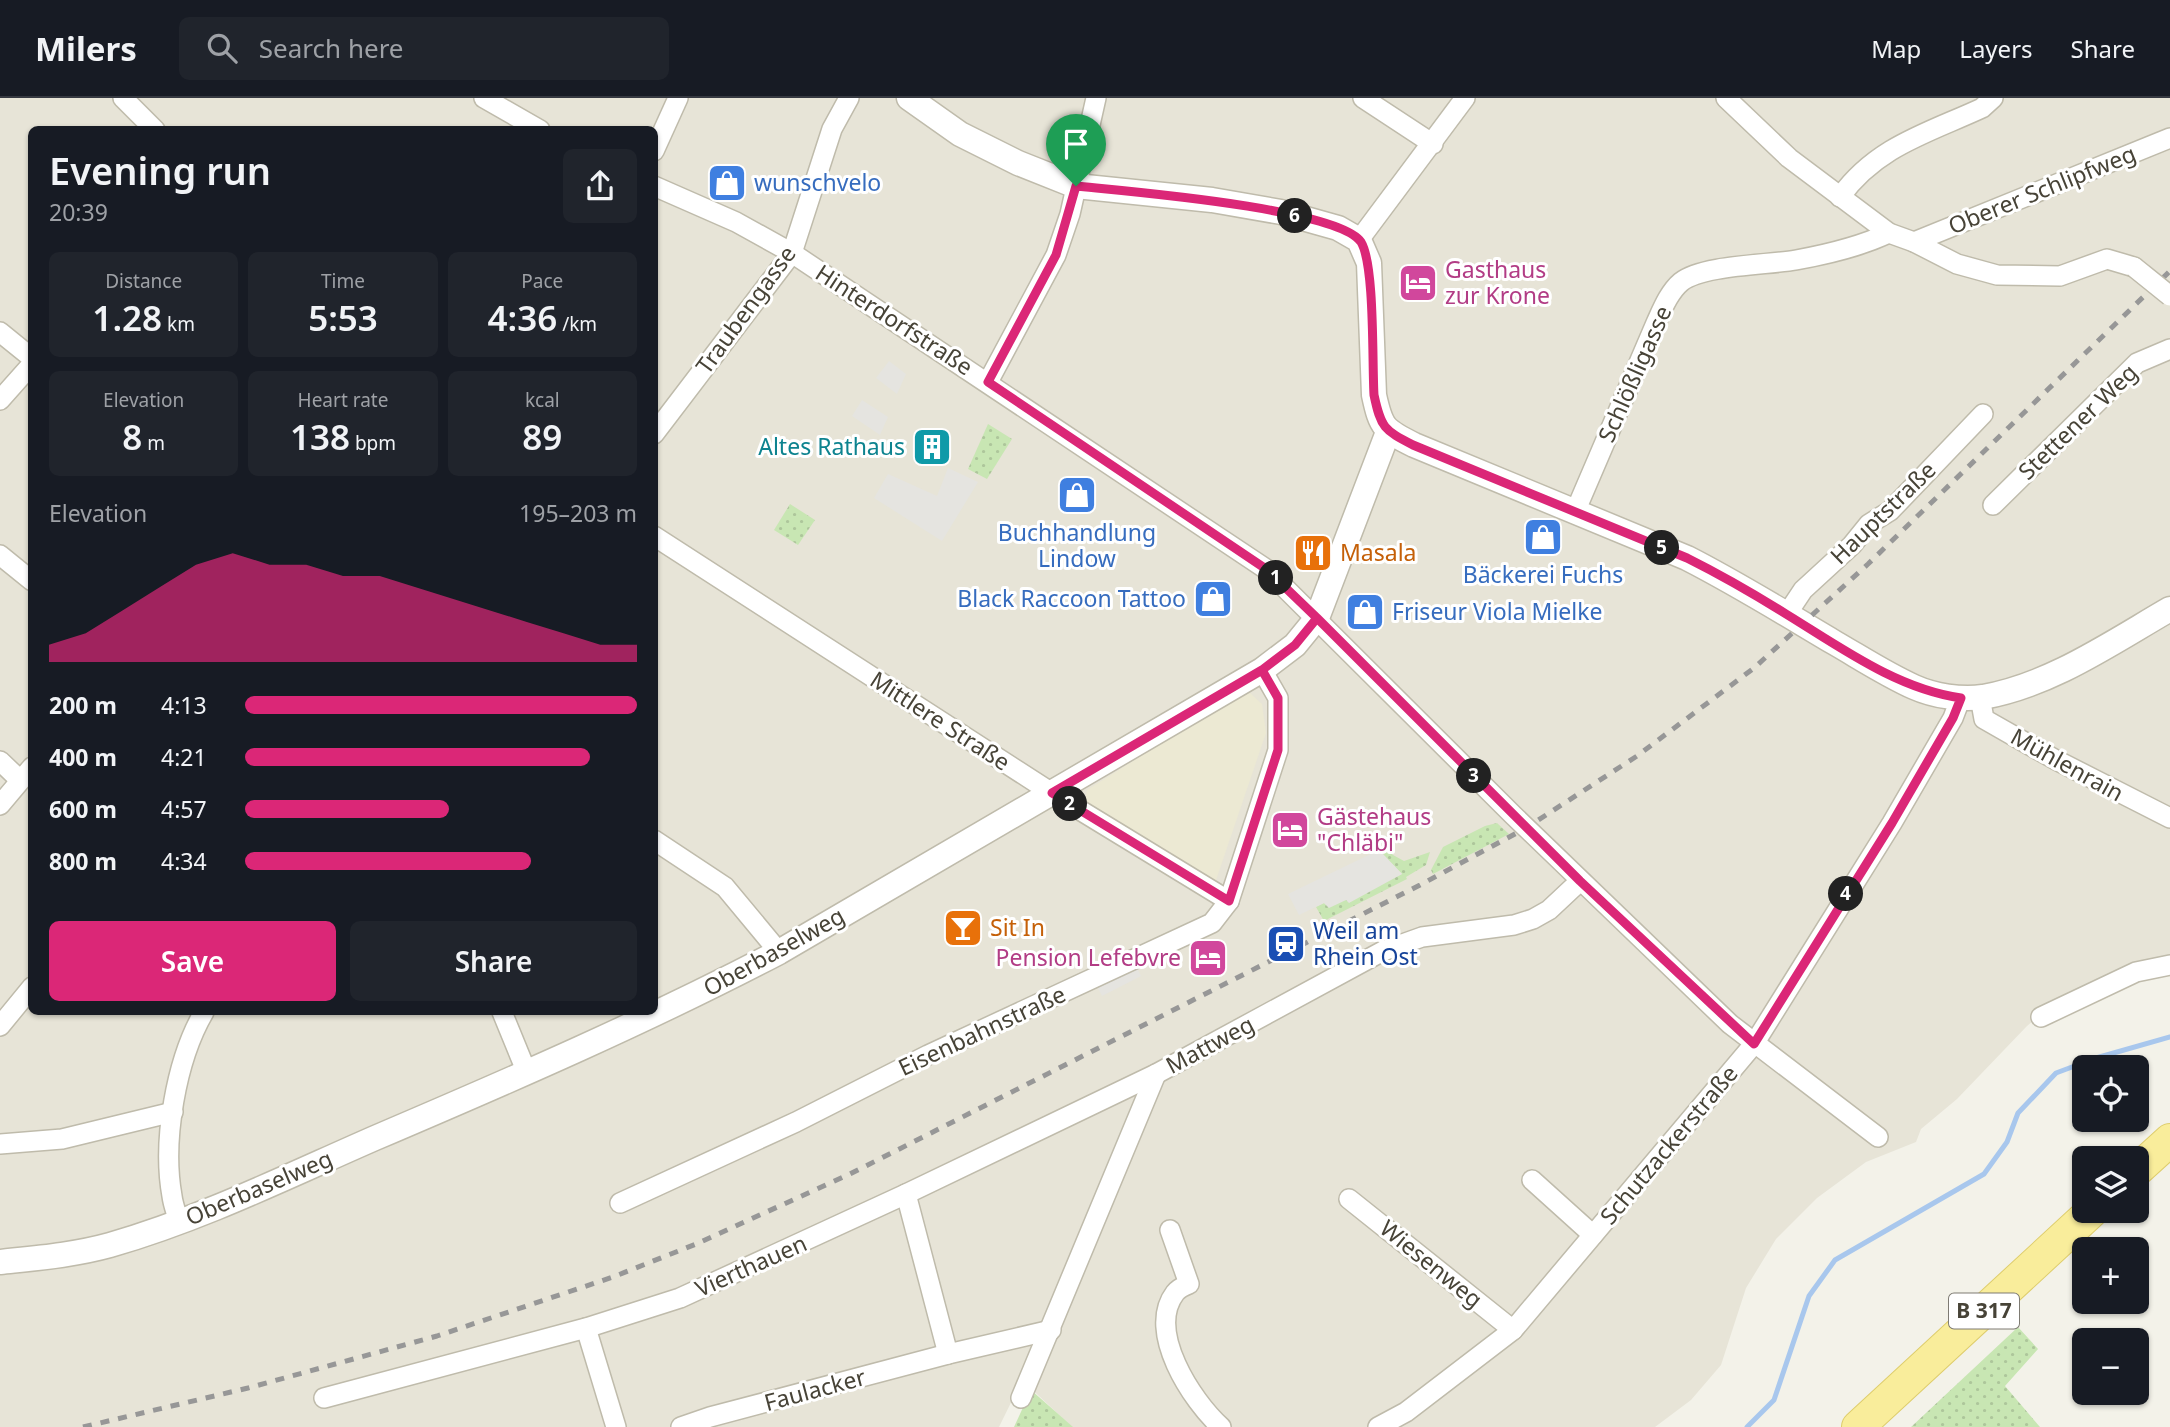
<!DOCTYPE html>
<html lang="en">
<head>
<meta charset="utf-8">
<style>
  :root { --surface:#171b24; --page:#20242c; --text:#f1f3f6; --muted:#9ea1a6; --line:#363941; --accent:#db2777 }
  body { margin:0; font-family:"Noto Sans",sans-serif; background:var(--page); color:var(--text); height:100vh; display:flex; flex-direction:column; font-size:26px; white-space:nowrap }
  * { box-sizing:border-box; margin:0 }
  p { font-size:23px; color:var(--muted) }
  .icon { flex:none; width:38px; height:38px; fill:none; stroke:currentColor; stroke-width:2; stroke-linecap:round; stroke-linejoin:round }
  .map { position:relative; flex:1; overflow:hidden }
  .drawer { position:absolute; left:28px; top:28px; width:630px; height:889px; display:flex; flex-direction:column; background:var(--surface); border-radius:10px; box-shadow:0 2px 5px #0004 }
  .drawer>* { flex:none }
  .controls { position:absolute; left:2072px; top:957px; display:grid; gap:14px }
  .controls a { display:grid; place-items:center; width:77px; height:77px; border-radius:10px; background:var(--surface); box-shadow:0 2px 5px #0004; font-size:35px }
  .pin { position:absolute; display:grid; place-items:center; width:60px; height:60px; color:#fff; margin:-72px -30px; border-radius:50% 50% 50% 0; rotate:-45deg; box-shadow:0 0 7px #0007 }
  .pin .icon { rotate:45deg }
  .km { position:absolute; width:35px; height:35px; margin:-18px; border-radius:50%; background:#222; color:#fff; font-size:19px; line-height:35px; text-align:center }
  .round { display:grid; place-items:center; flex:none; width:74px; height:74px; border-radius:10px; background:var(--page) }
  .headline { display:flex; align-items:center; justify-content:space-between; height:119px; padding:0 21px }
  h1 { font-size:38px; font-weight:600; line-height:52px }
  .figures { display:grid; grid-template-columns:repeat(3,1fr); gap:10px; height:119px; padding:7px 21px }
  .figures div { display:grid; align-content:center; border-radius:10px; background:var(--page); text-align:center }
  .figures b { font-size:35px; font-weight:600 }
  .figures small { font-size:19px; font-weight:400 }
  .figures p { font-size:19px }
  .chart { height:196px; padding:14px 21px }
  .chart p { display:flex; justify-content:space-between }
  .chart svg { width:100%; height:126px; margin-top:7px; fill:var(--accent); opacity:.7 }
  .cta { display:flex; gap:14px; margin-top:auto; padding:14px 21px }
  .cta a { flex:1; height:80px; border-radius:10px; background:var(--accent); color:#fff; font-size:28px; font-weight:600; line-height:80px; text-align:center }
  .cta a+a { background:var(--page); color:var(--text) }
  ul { padding:0 21px; list-style:none; font-size:23px }
  li { display:grid; grid-template-columns:112px 84px 1fr; align-items:center; height:52px }
  li i { height:18px; border-radius:9px; background:var(--accent) }
  header { display:flex; align-items:center; gap:42px; box-sizing:border-box; height:98px; padding:0 35px; background:var(--surface); border-bottom:2px solid var(--line) }
  header strong { font-size:33px }
  nav { display:flex; gap:38px; margin-inline-start:auto; font-size:24px }
  .search { width:490px; height:63px; background:var(--page); display:flex; align-items:center; gap:18px; box-sizing:border-box; padding:0 24px; border-radius:10px; color:var(--muted); font-size:26px }
  .map>svg:first-child { display:block }
  .residential { fill:#e7e4d7; fill-rule:evenodd }
  .education { fill:#ece9d3 }
  .green { fill:url(#green-dots) }
  .parking { fill:#e5e4e0 }
  .lines { fill:none; stroke-linecap:round; stroke-linejoin:round }
  .stream { stroke:#a8c7ed; stroke-width:5 }
  .minor-casing { stroke:#bfbbab; stroke-width:22 }
  .tertiary-casing { stroke:#bfbbab; stroke-width:27 }
  .primary-casing { stroke:#decd6c; stroke-width:34 }
  .minor { stroke:#fff; stroke-width:19 }
  .tertiary { stroke:#fff; stroke-width:24 }
  .primary { stroke:#f9ed9b; stroke-width:32 }
  .rail { stroke:#979797; stroke-width:5; stroke-dasharray:9 9; stroke-linecap:butt }
  .minor-bridge-casing { stroke:#bfbbab; stroke-width:22; stroke-linecap:butt }
  .minor-bridge { stroke:#fff; stroke-width:19 }
  .route-casing { stroke:#fff; stroke-width:14 }
  .route { stroke:#db2777; stroke-width:9 }
  .labels { text-anchor:middle; stroke-width:6; stroke-linejoin:round; paint-order:stroke }
  .shield { fill:#fff; stroke:#7e7b73; stroke-width:2 }
  .shield-label { font-size:21px; font-weight:bold; fill:#474337 }
  .shop-label { font-size:23px; fill:#366cbe; stroke:#fff; text-anchor:start }
  .street-label { font-size:23px; fill:#474337; stroke:#fff }
  .hotel-label { font-size:23px; fill:#b23c85; stroke:#fff; text-anchor:start }
  .culture-label { font-size:23px; fill:#0d838f; stroke:#fff; text-anchor:end }
  .food-label { font-size:23px; fill:#c56008; stroke:#fff; text-anchor:start }
  .transit-label { font-size:23px; fill:#164399; stroke:#fff; text-anchor:start }
</style>
</head>
<body>
<header>
<strong>Milers</strong>
<div class="search"><svg class="icon" aria-label="search" viewBox="0 0 24 24"><circle cx="10" cy="10" r="6"/><path d="M15 15l6 6"/></svg>Search here</div>
<nav><a>Map</a><a>Layers</a><a>Share</a></nav>
</header>
<div class="map">
<svg width="2170" height="1329" viewBox="0 0 2170 1329">
  <defs>
    <pattern id="green-dots" width="8" height="8" patternUnits="userSpaceOnUse" patternTransform="scale(1.75)"><rect width="8" height="8" fill="#c8e6b3"/><path d="M2 2h.1M6 6h.1" fill="none" stroke="#adc69b" stroke-width="1.8" stroke-linecap="round"/></pattern>
  </defs>
  <rect width="100%" height="100%" fill="#f3f2e9"/>
  <path class="residential" d="M0,0H2170V858L2060,900L2027,928L1957,1001L1921,1031L1916,1044L1866,1064L1817,1100L1776,1141L1746,1190L1721,1267L1691,1302L1655,1329H1072L1022,1282L999,1329H0ZM32,32H654V914H32Z"/>
  <polygon class="education" points="1250,595 1262,606 1266,635 1215,785 1085,705 1087,692 1238,597"/>
  <g class="green">
    <polygon points="988,326 1012,341 987,381 968,371"/>
    <polygon points="790,406 815,422 798,447 774,432"/>
    <polygon points="1497,725 1509,736 1433,776 1431,772 1443,749 1485,728"/>
    <polygon points="1384,749 1393,757 1404,763 1430,754 1426,767 1406,779 1407,781 1324,823 1316,809 1324,805 1329,809 1402,776 1379,752"/>
    <polygon points="2018,1229 2038,1251 2005,1288 2040,1329 1911,1329"/>
    <polygon points="1031,1292 1073,1329 1014,1329"/>
  </g>
  <g class="parking">
    <polygon points="889,263 906,276 897,296 876,280"/>
    <polygon points="862,302 888,319 880,337 852,318"/>
    <polygon points="948,370 978,384 942,443 874,400 888,376 937,398"/>
    <polygon points="1379,752 1402,776 1349,805 1346,802 1329,810 1324,805 1299,817 1288,796"/>
    <polygon points="1135,866 1141,878 1102,898 1096,886"/>
  </g>
  <g class="lines">
    <polyline class="stream" points="1747,1329 1774,1302 1809,1198 1835,1162 1984,1076 2007,1044 2018,1015 2056,975 2096,960 2170,939"/>
    <g class="minor-casing">
      <g id="minor">
        <polyline points="123,0 155,32"/>
        <polyline points="484,0 540,32"/>
        <polyline points="1363,0 1433,46"/>
        <polyline points="1726,0 1789,60 1889,135 1914,144 1957,166 1997,177 2060,178 2107,161 2134,169"/>
        <polyline points="654,53 678,0"/>
        <polyline points="654,88 736,124 792,155 1266,471 1513,717 1730,926 1878,1039"/>
        <path d="M1840,99C1877,48 1928,35 1982,10L1993,0"/>
        <polyline points="1359,142 1465,0"/>
        <polyline points="1914,144 2170,40"/>
        <polyline points="0,234 32,260"/>
        <polyline points="988,284 1056,157 1070,116 1096,0"/>
        <polyline points="0,302 32,266"/>
        <polyline points="654,336 792,155 832,31 849,0"/>
        <polyline points="1993,407 2137,265 2170,251"/>
        <path d="M1575,414L1656,225C1662,212 1669,194 1681,184C1702,167 1768,167 1796,162C1829,156 1859,149 1889,135"/>
        <polyline points="654,438 1052,695 1229,803"/>
        <polyline points="0,457 32,483"/>
        <polyline points="1787,516 1803,492 1852,447 1869,426 1890,413 1983,316"/>
        <polyline points="1980,599 1984,621 2056,662 2170,720"/>
        <polyline points="0,663 20,682"/>
        <polyline points="0,707 32,669"/>
        <polyline points="654,742 725,789 779,854"/>
        <polyline points="502,914 527,975"/>
        <polyline points="2041,919 2136,874 2170,867"/>
        <polyline points="0,928 32,889"/>
        <polyline points="0,1046 62,1041 173,1014"/>
        <polyline points="1532,1082 1593,1137"/>
        <polyline points="906,1096 948,1256"/>
        <polyline points="1349,1101 1513,1232"/>
        <polyline points="620,1105 796,1024 928,957 1212,825 1229,803 1278,652 1278,600 1262,572"/>
        <path d="M179,1125C177,1116 173,1107 172,1098C162,1043 176,962 204,914"/>
        <path d="M1170,1132L1189,1186C1184,1188 1178,1191 1175,1195C1146,1233 1192,1303 1221,1329"/>
        <polyline points="586,1230 616,1329"/>
        <polyline points="324,1300 586,1230 680,1200 906,1096 1156,976 1383,853 1422,839 1514,827 1533,821 1549,812 1580,783"/>
        <polyline points="1021,1300 1156,976"/>
        <polyline points="681,1329 710,1319 948,1256 1051,1232"/>
        <polyline points="1378,1329 1406,1314 1513,1232 1754,946 1892,725 1953,620 1961,599"/>
      </g>
    </g>
    <g class="tertiary-casing">
      <g id="tertiary">
        <path d="M909,0L960,36L1018,65L1076,88L1212,102L1281,114L1338,130L1359,142L1369,165L1374,297C1381,330 1384,332 1414,347L1687,460C1738,486 1786,516 1835,545C1861,560 1887,577 1914,589C1934,598 1961,602 1983,599C2051,587 2111,545 2170,511"/>
        <path d="M0,1164C37,1160 74,1157 110,1147C201,1121 288,1078 375,1040C511,982 647,923 779,854L1262,572L1295,547L1317,520L1388,334"/>
      </g>
    </g>
    <g class="primary-casing">
      <g id="primary">
        <polyline points="2137,1072 2170,1042"/>
        <polyline points="1858,1329 2092,1113"/>
      </g>
    </g>
    <use href="#minor" class="minor"/>
    <use href="#tertiary" class="tertiary"/>
    <use href="#primary" class="primary"/>
    <polyline class="rail" points="83,1329 248,1290 437,1238 613,1179 696,1146 850,1076 1420,787 1526,730 1637,658 1754,570 1868,466 2170,173"/>
    <g class="minor-bridge-casing">
      <polyline id="minor-bridge" points="2134,169 2170,198"/>
    </g>
    <use href="#minor-bridge" class="minor-bridge"/>
  </g>
  <g class="lines">
    <g class="route-casing">
      <path id="route" d="M1076,88L1056,157L988,284L1266,471L1317,520L1295,547L1262,572L1278,600V652L1229,803L1052,695L1262,572L1295,547L1317,520L1580,783L1754,946L1892,725L1953,620L1961,600C1897,591 1840,549 1786,516C1754,496 1721,477 1687,460L1413,347C1384,332 1381,330 1374,297C1372,265 1375,167 1361,144C1338,110 1123,93 1076,88"/>
    </g>
    <use href="#route" class="route"/>
  </g>
  <defs>
    <g id="shop-square" transform="scale(2.0125)"><rect x="-9" y="-9" width="18" height="18" rx="4" fill="#3f7fe0" stroke="#fff"/><path d="M-5-2.5h2.3a2.7 3.5 0 0 1 5.4 0H5L5.5 6h-11ZM-1.5-2.5h3a1.5 2.3 0 0 0-3 0Z" fill="#fff"/></g>
    <g id="hotel-square" transform="scale(2.0125)"><rect x="-9" y="-9" width="18" height="18" rx="4" fill="#d1479c" stroke="#fff"/><path d="M-6-4.5h1.5V1H6V5H4.5V3h-9V5H-6ZM-4 0a1.8 1.8 0 1 1 3.6 0ZM.5 0V-2.5h3Q6-2.5 6 0Z" fill="#fff"/></g>
    <g id="building-square" transform="scale(2.0125)"><rect x="-9" y="-9" width="18" height="18" rx="4" fill="#0f9aa8" stroke="#fff"/><path d="M-4-6H4V6H1V3H-1V6H-4ZM-2.5-4.3h1.7v1.8h-1.7ZM.8-4.3h1.7v1.8H.8ZM-2.5-1h1.7V.8h-1.7ZM.8-1h1.7V.8H.8Z" fill="#fff"/></g>
    <g id="restaurant-square" transform="scale(2.0125)"><rect x="-9" y="-9" width="18" height="18" rx="4" fill="#e8710a" stroke="#fff"/><path d="M-5-6h1v4h1v-4h1v4h1v-4h1v5L-1.5 .5V6h-2V.5L-5-1ZM5-6V6H3V1.5H1.5Q1.5-4 5-6Z" fill="#fff"/></g>
    <g id="bar-square" transform="scale(2.0125)"><rect x="-9" y="-9" width="18" height="18" rx="4" fill="#e8710a" stroke="#fff"/><path d="M-6-5H6L.8 .8V4.5H3.5V6h-7V4.5H-.8V.8Z" fill="#fff"/></g>
    <g id="station-square" transform="scale(2.0125)"><rect x="-9" y="-9" width="18" height="18" rx="4" fill="#1a4fb4" stroke="#fff"/><path d="M-3-6H3Q5-6 5-4V2Q5 4 3 4L4.5 6H3L1.5 4h-3L-3 6H-4.5L-3 4Q-5 4-5 2V-4Q-5-6-3-6ZM-3.5-4v3h7v-3ZM-3.5 1v1.5H-2V1ZM2 1v1.5H3.5V1Z" fill="#fff"/></g>
  </defs>
  <g fill-rule="evenodd">
    <use href="#shop-square" x="727" y="85"/>
    <use href="#hotel-square" x="1418" y="185"/>
    <use href="#building-square" x="932" y="349"/>
    <use href="#shop-square" x="1077" y="397"/>
    <use href="#shop-square" x="1543" y="439"/>
    <use href="#restaurant-square" x="1313" y="455"/>
    <use href="#shop-square" x="1213" y="501"/>
    <use href="#shop-square" x="1365" y="514"/>
    <use href="#hotel-square" x="1290" y="732"/>
    <use href="#bar-square" x="963" y="830"/>
    <use href="#station-square" x="1286" y="846"/>
    <use href="#hotel-square" x="1208" y="860"/>
  </g>
  <g class="labels">
    <rect class="shield" x="1949" y="1195.5" width="70" height="35" rx="5"/>
    <g class="shield-label">
      <text x="1984" y="1220">B 317</text>
    </g>
    <g class="shop-label">
      <text x="754" y="93">wunschvelo</text>
      <text x="1077" y="443" text-anchor="middle">Buchhandlung<tspan x="1077" dy="26">Lindow</tspan></text>
      <text x="1543" y="485" text-anchor="middle">Bäckerei Fuchs</text>
      <text x="1186" y="509" text-anchor="end">Black Raccoon Tattoo</text>
      <text x="1392" y="522">Friseur Viola Mielke</text>
    </g>
    <g class="street-label">
      <text transform="translate(2042 92) rotate(-22)" y="8">Oberer Schlipfweg</text>
      <text transform="translate(746 212) rotate(-54)" y="8">Traubengasse</text>
      <text transform="translate(894 222) rotate(33)" y="8">Hinterdorfstraße</text>
      <text transform="translate(1635 276) rotate(-66)" y="8">Schlößligasse</text>
      <text transform="translate(2078 324) rotate(-44)" y="8">Stettener Weg</text>
      <text transform="translate(1883 415) rotate(-44)" y="8">Hauptstraße</text>
      <text transform="translate(940 623) rotate(33)" y="8">Mittlere Straße</text>
      <text transform="translate(2067 667) rotate(29)" y="8">Mühlenrain</text>
      <text transform="translate(774 854) rotate(-29)" y="8">Oberbaselweg</text>
      <text transform="translate(982 933) rotate(-25)" y="8">Eisenbahnstraße</text>
      <text transform="translate(1210 947) rotate(-28)" y="8">Mattweg</text>
      <text transform="translate(1669 1047) rotate(-50)" y="8">Schutzackerstraße</text>
      <text transform="translate(259 1090) rotate(-23)" y="8">Oberbaselweg</text>
      <text transform="translate(1431 1166) rotate(39)" y="8">Wiesenweg</text>
      <text transform="translate(751 1168) rotate(-24)" y="8">Vierthauen</text>
      <text transform="translate(815 1292) rotate(-15)" y="8">Faulacker</text>
    </g>
    <g class="hotel-label">
      <text x="1445" y="180">Gasthaus<tspan x="1445" dy="26">zur Krone</tspan></text>
      <text x="1317" y="727">Gästehaus<tspan x="1317" dy="26">"Chläbi"</tspan></text>
      <text x="1181" y="868" text-anchor="end">Pension Lefebvre</text>
    </g>
    <g class="culture-label">
      <text x="905" y="357">Altes Rathaus</text>
    </g>
    <g class="food-label">
      <text x="1340" y="463">Masala</text>
      <text x="990" y="838">Sit In</text>
    </g>
    <g class="transit-label">
      <text x="1313" y="841">Weil am<tspan x="1313" dy="26">Rhein Ost</tspan></text>
    </g>
  </g>
</svg>
<div class="controls">
<a><svg class="icon" aria-label="locate" viewBox="0 0 24 24"><circle cx="12" cy="12" r="6"/><path d="M12 2v4M12 18v4M2 12h4M18 12h4"/></svg></a>
<a><svg class="icon" aria-label="layers" viewBox="0 0 24 24"><path d="M12 4l9 5-9 5-9-5zM3 14l9 5 9-5"/></svg></a>
<a>+</a>
<a>−</a>
</div>
<div class="pin" style="left:1076px;top:88px;background:#1e9e55"><svg class="icon" aria-label="arrive" viewBox="0 0 24 24"><path d="M6 21V4h12l-3 4 3 4H6"/></svg></div>
<b class="km" style="left:1276px;top:480px">1</b>
<b class="km" style="left:1070px;top:706px">2</b>
<b class="km" style="left:1474px;top:678px">3</b>
<b class="km" style="left:1846px;top:796px">4</b>
<b class="km" style="left:1662px;top:450px">5</b>
<b class="km" style="left:1295px;top:118px">6</b>
<section class="drawer">
<div class="headline"><div><h1>Evening run</h1><p>20:39</p></div><a class="round"><svg class="icon" aria-label="share" viewBox="0 0 24 24"><path d="M12 15V3M7 8l5-5 5 5M5 13v7h14v-7"/></svg></a></div>
<div class="figures">
<div><p>Distance</p><b>1.28<small> km</small></b></div>
<div><p>Time</p><b>5:53</b></div>
<div><p>Pace</p><b>4:36<small> /km</small></b></div>
</div>
<div class="figures">
<div><p>Elevation</p><b>8<small> m</small></b></div>
<div><p>Heart rate</p><b>138<small> bpm</small></b></div>
<div><p>kcal</p><b>89</b></div>
</div>
<div class="chart"><p><span>Elevation</span>195–203 m</p>
<svg viewBox="0 0 160 44" preserveAspectRatio="none"><path d="M0 44V38L10 34L20 26L30 18L40 10L50 6L60 10L70 10L80 14L90 14L100 18L110 22L120 26L130 30L140 34L150 38L160 38V44z"/></svg>
</div>
<ul>
<li><b>200 m</b>4:13<i style="width:100%"></i></li>
<li><b>400 m</b>4:21<i style="width:88%"></i></li>
<li><b>600 m</b>4:57<i style="width:52%"></i></li>
<li><b>800 m</b>4:34<i style="width:73%"></i></li>
</ul>
<div class="cta"><a>Save</a><a>Share</a></div>
</section>
</div>
</body>
</html>
